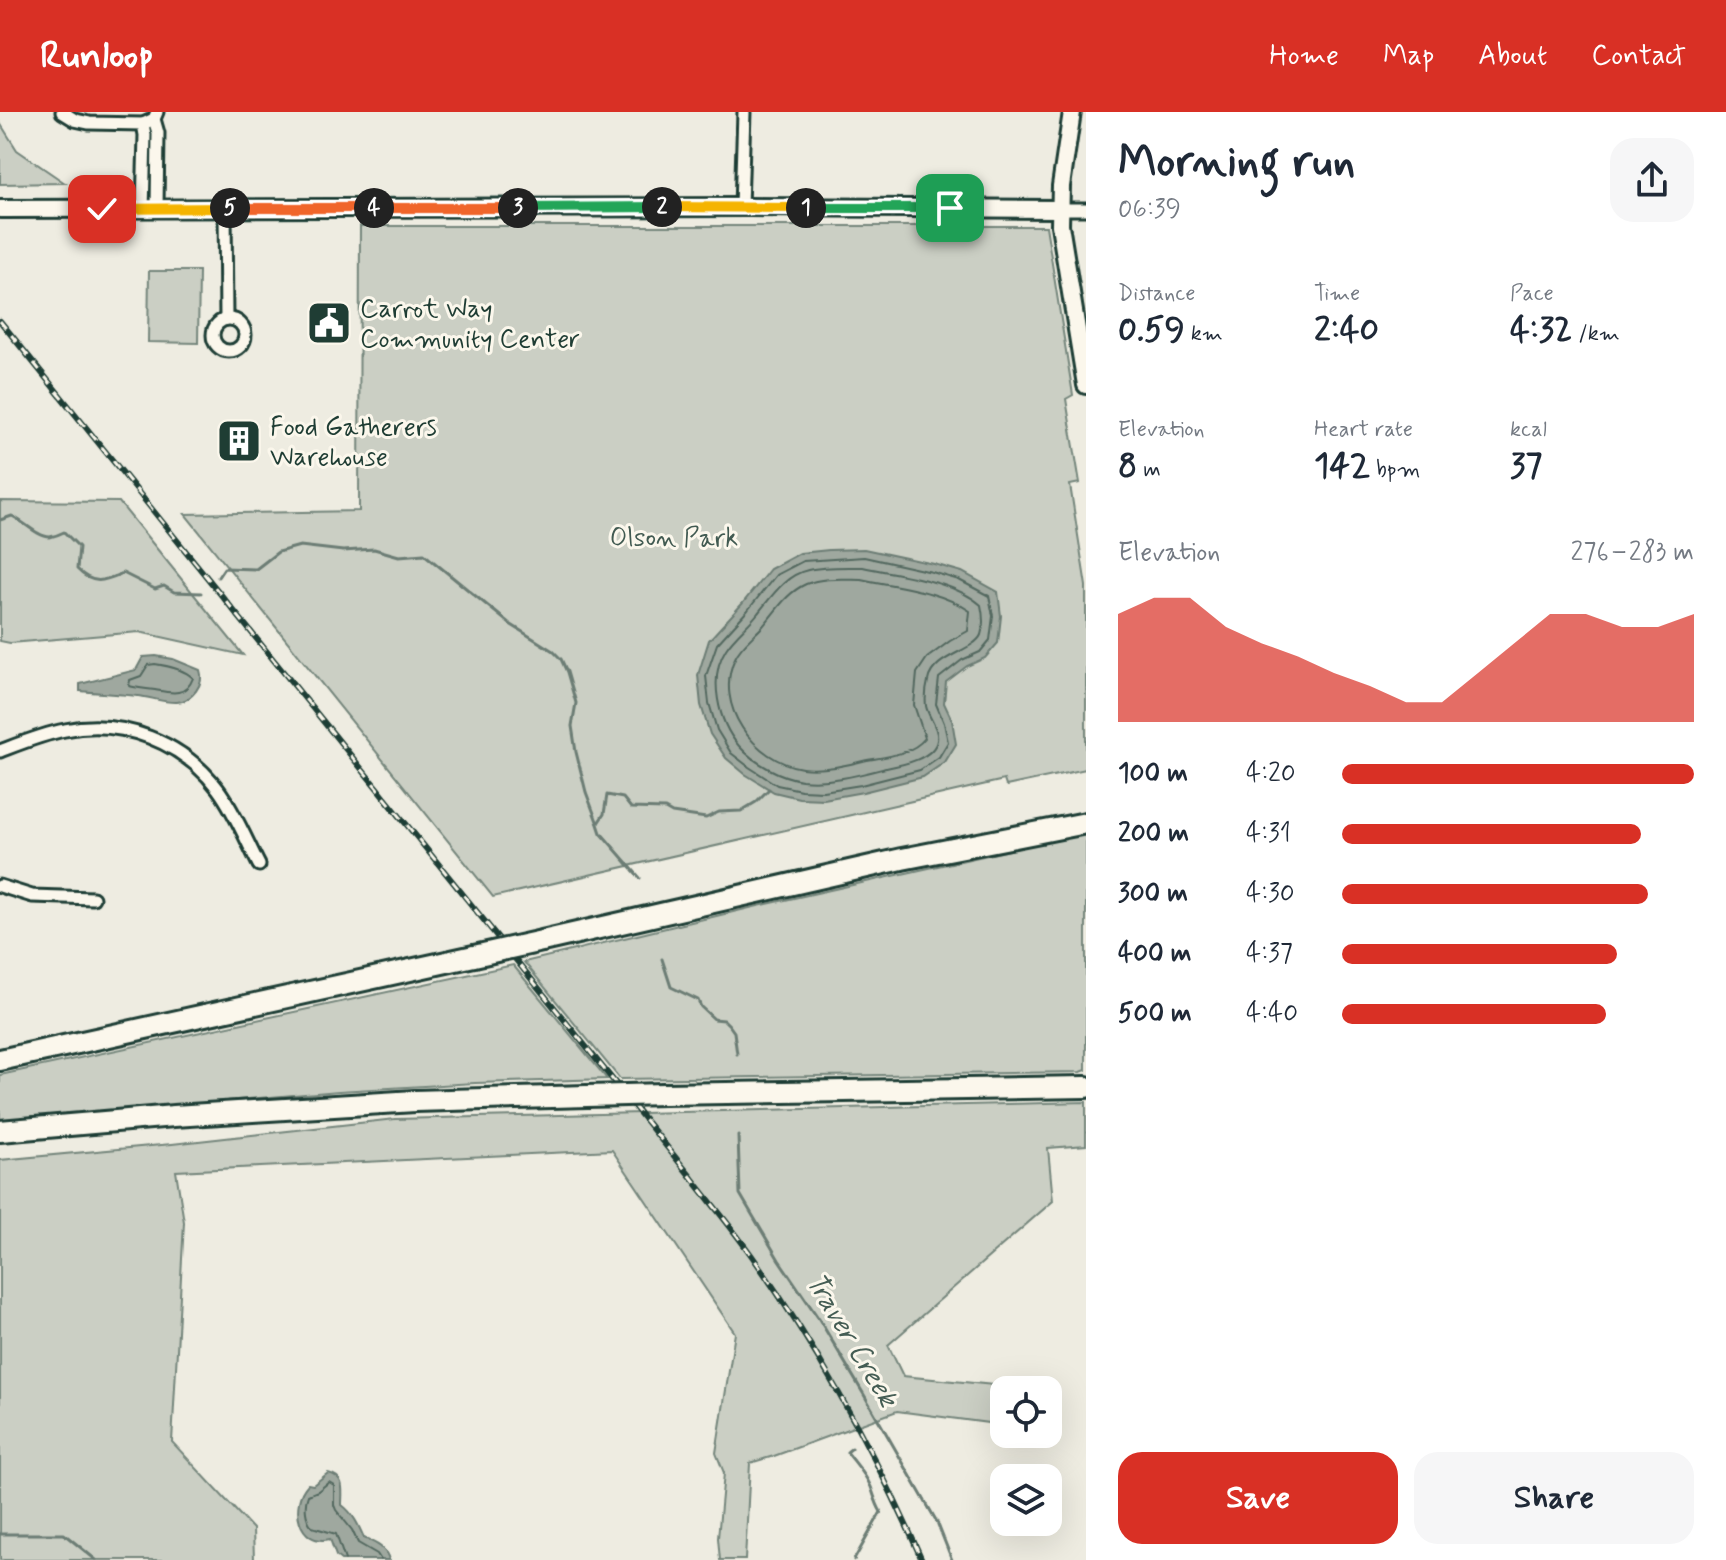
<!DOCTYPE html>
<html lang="en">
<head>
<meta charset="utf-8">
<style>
  :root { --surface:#fff; --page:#f6f6f7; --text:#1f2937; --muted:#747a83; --accent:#d93025 }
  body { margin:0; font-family:Mynerve,sans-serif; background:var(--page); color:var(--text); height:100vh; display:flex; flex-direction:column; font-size:30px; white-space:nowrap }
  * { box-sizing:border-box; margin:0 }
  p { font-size:26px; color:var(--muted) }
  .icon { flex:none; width:44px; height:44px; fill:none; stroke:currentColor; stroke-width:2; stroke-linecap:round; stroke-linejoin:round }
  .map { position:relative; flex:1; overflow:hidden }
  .side { display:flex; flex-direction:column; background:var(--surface); width:640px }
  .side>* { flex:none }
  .buttons { position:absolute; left:990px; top:1264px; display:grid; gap:16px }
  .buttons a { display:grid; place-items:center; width:72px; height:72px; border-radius:16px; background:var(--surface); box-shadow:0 8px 32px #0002; font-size:40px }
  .pin { position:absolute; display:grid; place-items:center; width:68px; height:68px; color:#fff; margin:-34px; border-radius:16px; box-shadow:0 4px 12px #0006 }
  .km { position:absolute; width:40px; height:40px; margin:-20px; border-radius:50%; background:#222; color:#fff; font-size:22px; line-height:40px; text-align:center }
  .round { display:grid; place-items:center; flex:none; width:84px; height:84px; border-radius:24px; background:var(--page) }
  .summary { display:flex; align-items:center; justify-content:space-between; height:136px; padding:0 32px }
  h1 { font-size:44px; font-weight:700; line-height:60px }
  .stats { display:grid; grid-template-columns:repeat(3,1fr); gap:12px; height:136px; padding:8px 32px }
  .stats div { display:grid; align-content:center }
  .stats b { font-size:34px; font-weight:700 }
  .stats small { font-size:22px; font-weight:400 }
  .stats p { font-size:22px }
  .chart { height:224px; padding:16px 32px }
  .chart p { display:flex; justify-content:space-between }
  .chart svg { width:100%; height:144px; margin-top:8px; fill:var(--accent); opacity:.7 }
  .cta { display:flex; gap:16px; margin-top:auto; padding:16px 32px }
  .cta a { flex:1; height:92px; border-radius:24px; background:var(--accent); color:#fff; font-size:32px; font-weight:700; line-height:92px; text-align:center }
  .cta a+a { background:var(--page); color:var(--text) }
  ul { padding:0 32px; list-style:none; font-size:26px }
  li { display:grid; grid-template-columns:128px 96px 1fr; align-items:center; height:60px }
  li i { height:20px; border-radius:10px; background:var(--accent) }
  header { display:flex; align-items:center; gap:48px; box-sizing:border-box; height:112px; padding:0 40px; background:var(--accent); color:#fff }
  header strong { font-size:38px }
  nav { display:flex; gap:44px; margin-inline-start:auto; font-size:28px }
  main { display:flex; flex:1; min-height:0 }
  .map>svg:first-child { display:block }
  .green { fill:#cbcfc4; stroke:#75867c; stroke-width:2 }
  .water { fill:#9fa89f; stroke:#6c7d74; stroke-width:2 }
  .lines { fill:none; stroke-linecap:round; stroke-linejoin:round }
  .shore { stroke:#52685f; stroke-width:2 }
  .stream { stroke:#6c7d74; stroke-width:3 }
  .street-casing { stroke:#1f3d34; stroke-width:17 }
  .secondary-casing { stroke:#1f3d34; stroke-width:22 }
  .highway-casing { stroke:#1f3d34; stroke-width:26 }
  .street { stroke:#fbf7ec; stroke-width:11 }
  .secondary { stroke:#fbf7ec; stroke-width:16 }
  .highway { stroke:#fbf7ec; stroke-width:20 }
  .rail-casing { stroke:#1f3d34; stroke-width:6 }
  .rail { stroke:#fbf7ec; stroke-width:3; stroke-dasharray:9; stroke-linecap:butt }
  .highway-bridge-casing { stroke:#1f3d34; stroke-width:26; stroke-linecap:butt }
  .highway-bridge { stroke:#fbf7ec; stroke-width:20 }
  .split-1-casing { stroke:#fff; stroke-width:16 }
  .split-2-casing { stroke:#fff; stroke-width:16 }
  .split-3-casing { stroke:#fff; stroke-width:16 }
  .split-4-casing { stroke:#fff; stroke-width:16 }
  .split-5-casing { stroke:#fff; stroke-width:16 }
  .split-6-casing { stroke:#fff; stroke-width:16 }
  .split-1 { stroke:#22a559; stroke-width:10 }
  .split-2 { stroke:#f5b400; stroke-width:10 }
  .split-3 { stroke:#22a559; stroke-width:10 }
  .split-4 { stroke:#f0652b; stroke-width:10 }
  .split-5 { stroke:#f0652b; stroke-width:10 }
  .split-6 { stroke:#f5b400; stroke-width:10 }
  .labels { text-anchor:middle; stroke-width:6; stroke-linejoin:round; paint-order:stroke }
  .poi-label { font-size:26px; fill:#1f3d34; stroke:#fbf7ec; text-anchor:start }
  .park-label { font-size:26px; fill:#415a51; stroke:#fbf7ec }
  .water-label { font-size:28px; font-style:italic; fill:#455d54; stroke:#fbf7ec }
</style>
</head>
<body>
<header>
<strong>Runloop</strong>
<nav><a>Home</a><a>Map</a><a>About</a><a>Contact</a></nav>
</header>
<main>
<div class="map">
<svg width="1086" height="1448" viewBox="0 0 1086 1448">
  <rect width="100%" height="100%" fill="#eeece1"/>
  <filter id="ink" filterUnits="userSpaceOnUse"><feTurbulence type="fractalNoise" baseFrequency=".0125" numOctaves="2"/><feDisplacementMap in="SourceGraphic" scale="16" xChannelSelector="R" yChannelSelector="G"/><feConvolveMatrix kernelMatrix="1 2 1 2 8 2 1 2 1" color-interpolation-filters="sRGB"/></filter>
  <g filter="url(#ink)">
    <g class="green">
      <polygon points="0,11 17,38 65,71 0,72"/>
      <polygon points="360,114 1046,114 1073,283 1066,287 1080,371 1070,373 1086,474 1086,657 1006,674 1004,668 493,785 185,402 359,399"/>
      <polygon points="149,159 199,159 198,231 148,230"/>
      <polygon points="0,389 119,390 243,543 139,520 10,531 0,529"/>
      <polygon points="1086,721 1086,958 1081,960 620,967 524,850 758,794"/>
      <polygon points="513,853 607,967 475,971 339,979 0,1009 0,963"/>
      <polygon points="1086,990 1086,1033 1048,1036 1053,1089 888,1233 903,1264 1044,1278 1004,1278 1004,1313 897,1299 774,1344 750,1351 745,1448 720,1448 718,1426 724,1361 716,1341 735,1221 612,1038 176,1059 184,1110 172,1330 253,1417 254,1448 0,1448 0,1048 172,1032 395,1007"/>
      <polygon points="1048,1278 1059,1279 1057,1320 1048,1319"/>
    </g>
    <g class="water">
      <polygon points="864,437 934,452 962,460 998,480 1001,504 998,531 985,546 967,554 946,570 944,591 952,608 956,632 945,650 923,665 863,680 824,687 799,686 774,680 745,662 726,646 710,622 701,593 698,563 709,528 742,492 770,457 800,441 829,438"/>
      <path d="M156,544L173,547L200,558C205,572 192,589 177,590C165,591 150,585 138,584C119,582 99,581 80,579V572L136,558L143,545Z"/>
      <path d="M328,1361C346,1365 342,1378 342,1393C353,1401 359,1414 364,1426C375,1431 386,1435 389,1448H341L336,1444L330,1427C298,1435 289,1392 308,1372L313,1373Z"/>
    </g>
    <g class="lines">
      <g class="shore">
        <polygon points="864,445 932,460 959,468 989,484 993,504 990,528 980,540 962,548 939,566 936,592 944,611 948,630 939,645 920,658 861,673 823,679 801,678 777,673 749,655 731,641 717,618 709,591 706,564 717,532 748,498 776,463 803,449"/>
        <path d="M863,455C899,463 953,468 981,493C983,502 984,514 981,523C974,539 932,544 928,569C926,577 925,586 926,594C928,605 939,616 937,628C934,647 901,653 886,656C859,663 830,671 802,668C780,665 754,651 739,634C718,610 708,565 726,537C734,524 749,513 758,501C772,484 785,463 808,458C825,454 845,455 863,455Z"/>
        <path d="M861,467C897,475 939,478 970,499L968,519L950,529L927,546L917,561L914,593L925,626C912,643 883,645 863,649C844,654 822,659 802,656C754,649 713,593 735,546C740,534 754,524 763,514C777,498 786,481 806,472C822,465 844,467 861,467Z"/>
        <path d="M155,552C168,554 184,557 193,566C186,585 171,581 155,578C146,577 137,576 129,574L130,568L141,564L148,553Z"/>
        <path d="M345,1448L336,1422L312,1415C305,1406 304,1393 308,1383L318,1379L329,1370L334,1373V1393L336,1398L352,1418L358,1431L377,1442L381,1448"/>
      </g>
      <g class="stream">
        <path d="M0,408L12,404C23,409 38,425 50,425C55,424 60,422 64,420L79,435L77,457C93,474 104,469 123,461L155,477L164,474L174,480L201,481"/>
        <polyline points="218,465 224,456 256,457 278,440 300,434 343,439 374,437 399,444 424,442 510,512 553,539 561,547 567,560 576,591 572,614 576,640 586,680 598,712 601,721 640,766"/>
        <polyline points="598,711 604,702 607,683 623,686 631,696 665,697 672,701 706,706 719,700 741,699 756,690 769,677"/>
        <polyline points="662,847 671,875 698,888 701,895 714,907 724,908 729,913 734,920 737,942"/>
        <polyline points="738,1024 740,1082 779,1148 819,1207 863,1281 937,1410 952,1448"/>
        <path d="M852,1336L847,1340C855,1351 865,1361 871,1375C874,1383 876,1392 881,1400L854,1448"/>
        <polyline points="0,1422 64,1422 96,1448"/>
      </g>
      <g class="street-casing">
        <g id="street">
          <polyline points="62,0 75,8 89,11 143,12 154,7 157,0"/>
          <polyline points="154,7 158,21 157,96"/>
          <polyline points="741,95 744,0"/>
          <polyline points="225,96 226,207"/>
          <polyline points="143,97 145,23 143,12"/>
          <polyline points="1060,97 1086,97"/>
          <circle cx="229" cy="223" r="16"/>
          <path d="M0,639C21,631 43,622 65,618C122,606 183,630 218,677C235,700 246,728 259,753"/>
          <polyline points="0,774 32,784 93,786"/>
        </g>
      </g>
      <g class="secondary-casing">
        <g id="secondary">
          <polyline points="1072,0 1061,74 1060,113 1086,273"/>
          <polyline points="0,97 749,95 1060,97"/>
        </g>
      </g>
      <g class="highway-casing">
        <g id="highway">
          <polyline points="542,829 902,747 1086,711"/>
          <polyline points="0,948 474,844"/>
          <polyline points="664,982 1086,975"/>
          <polyline points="0,1019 174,1004 415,989 587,984"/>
        </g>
      </g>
      <use href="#street" class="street"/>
      <use href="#secondary" class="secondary"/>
      <use href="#highway" class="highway"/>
      <g class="rail-casing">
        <path id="rail" d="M0,209L692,1066C712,1092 733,1117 752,1144C819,1239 875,1341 922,1448"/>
      </g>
      <use href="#rail" class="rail"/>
      <g class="highway-bridge-casing">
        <g id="highway-bridge">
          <polyline points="474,844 542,829"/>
          <polyline points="587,984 664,982"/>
        </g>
      </g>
      <use href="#highway-bridge" class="highway-bridge"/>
    </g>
  </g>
  <g class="lines" filter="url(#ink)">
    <g class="split-1-casing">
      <polyline id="split-1" points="806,96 950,96"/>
    </g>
    <g class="split-2-casing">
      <polyline id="split-2" points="662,95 806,96"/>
    </g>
    <g class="split-3-casing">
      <polyline id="split-3" points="518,96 662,95"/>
    </g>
    <g class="split-4-casing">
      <polyline id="split-4" points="374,96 518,96"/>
    </g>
    <g class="split-5-casing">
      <polyline id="split-5" points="230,96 374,96"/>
    </g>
    <g class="split-6-casing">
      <polyline id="split-6" points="102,97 230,96"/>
    </g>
    <use href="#split-1" class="split-1"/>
    <use href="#split-2" class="split-2"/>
    <use href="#split-3" class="split-3"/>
    <use href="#split-4" class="split-4"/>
    <use href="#split-5" class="split-5"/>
    <use href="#split-6" class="split-6"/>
  </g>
  <defs>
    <g id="civic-square" transform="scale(2.3)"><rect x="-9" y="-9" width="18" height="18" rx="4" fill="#1f3d34" stroke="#fbf7ec"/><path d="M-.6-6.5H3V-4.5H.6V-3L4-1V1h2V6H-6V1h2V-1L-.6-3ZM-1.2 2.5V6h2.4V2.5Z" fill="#fff"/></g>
    <g id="building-square" transform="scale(2.3)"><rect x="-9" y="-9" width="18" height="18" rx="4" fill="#1f3d34" stroke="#fbf7ec"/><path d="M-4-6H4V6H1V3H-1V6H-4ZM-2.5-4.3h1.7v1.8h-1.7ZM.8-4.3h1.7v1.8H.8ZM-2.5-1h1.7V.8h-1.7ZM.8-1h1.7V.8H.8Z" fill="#fff"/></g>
  </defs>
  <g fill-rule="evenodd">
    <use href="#civic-square" x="329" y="211"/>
    <use href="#building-square" x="239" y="329"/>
  </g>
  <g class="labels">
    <g class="poi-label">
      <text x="360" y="205">Carrot Way<tspan x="360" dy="30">Community Center</tspan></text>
      <text x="270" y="323">Food Gatherers<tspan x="270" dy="30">Warehouse</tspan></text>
    </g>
    <g class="park-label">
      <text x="674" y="434">Olson Park</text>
    </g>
    <g class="water-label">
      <text transform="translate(853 1227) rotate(59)" y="10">Traver Creek</text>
    </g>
  </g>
</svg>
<div class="buttons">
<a><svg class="icon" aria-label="locate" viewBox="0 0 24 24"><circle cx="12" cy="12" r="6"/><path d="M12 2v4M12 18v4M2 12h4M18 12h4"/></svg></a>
<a><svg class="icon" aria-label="layers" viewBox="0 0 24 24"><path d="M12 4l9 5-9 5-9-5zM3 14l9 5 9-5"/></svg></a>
</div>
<div class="pin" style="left:950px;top:96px;background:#1e9e55"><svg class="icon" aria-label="arrive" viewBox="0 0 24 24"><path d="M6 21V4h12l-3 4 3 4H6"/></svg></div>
<div class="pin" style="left:102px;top:97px;background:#d93025"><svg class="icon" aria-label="check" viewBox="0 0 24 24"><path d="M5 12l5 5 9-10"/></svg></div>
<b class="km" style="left:806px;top:96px">1</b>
<b class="km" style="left:662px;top:95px">2</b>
<b class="km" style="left:518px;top:96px">3</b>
<b class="km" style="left:374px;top:96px">4</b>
<b class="km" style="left:230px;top:96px">5</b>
</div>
<section class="side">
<div class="summary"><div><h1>Morning run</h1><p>06:39</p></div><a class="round"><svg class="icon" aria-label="share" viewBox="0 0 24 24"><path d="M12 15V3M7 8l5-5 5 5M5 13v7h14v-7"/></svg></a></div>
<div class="stats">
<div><p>Distance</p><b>0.59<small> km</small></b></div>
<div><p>Time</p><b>2:40</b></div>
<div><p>Pace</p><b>4:32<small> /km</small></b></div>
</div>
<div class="stats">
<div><p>Elevation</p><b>8<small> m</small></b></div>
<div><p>Heart rate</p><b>142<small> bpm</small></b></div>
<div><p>kcal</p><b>37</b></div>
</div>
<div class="chart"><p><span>Elevation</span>276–283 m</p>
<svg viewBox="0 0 160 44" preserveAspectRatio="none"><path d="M0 44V11L10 6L20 6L30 15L40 20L50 24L60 29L70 33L80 38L90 38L100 29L110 20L120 11L130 11L140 15L150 15L160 11V44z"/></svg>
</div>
<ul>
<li><b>100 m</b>4:20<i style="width:100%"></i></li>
<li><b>200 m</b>4:31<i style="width:85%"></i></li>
<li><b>300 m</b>4:30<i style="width:87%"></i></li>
<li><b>400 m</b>4:37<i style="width:78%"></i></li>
<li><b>500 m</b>4:40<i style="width:75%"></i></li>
</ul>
<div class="cta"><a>Save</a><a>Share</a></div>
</section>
</main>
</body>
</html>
